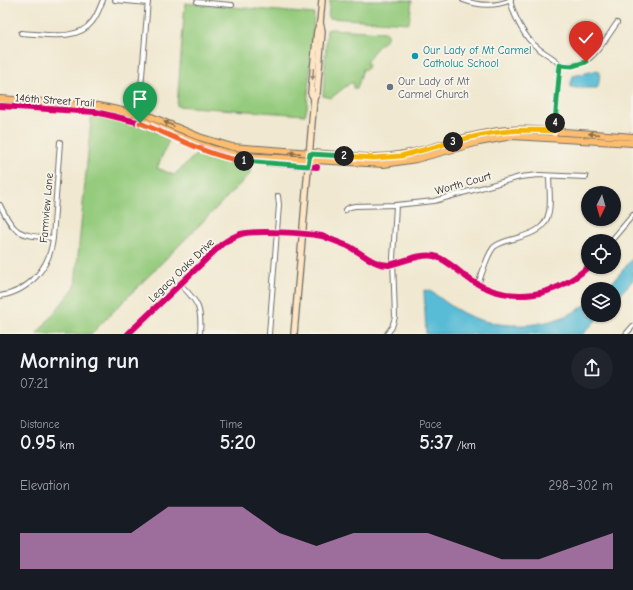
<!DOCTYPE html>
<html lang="en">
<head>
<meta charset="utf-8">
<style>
  :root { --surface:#171b24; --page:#20242c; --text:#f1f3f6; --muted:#9ea1a6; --accent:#d690ce }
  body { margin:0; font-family:"Comic Neue",sans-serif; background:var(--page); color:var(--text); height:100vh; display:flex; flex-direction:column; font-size:15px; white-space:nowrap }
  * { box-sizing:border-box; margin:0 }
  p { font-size:13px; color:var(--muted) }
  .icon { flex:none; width:22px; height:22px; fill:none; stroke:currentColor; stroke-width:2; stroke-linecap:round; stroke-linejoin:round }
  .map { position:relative; height:334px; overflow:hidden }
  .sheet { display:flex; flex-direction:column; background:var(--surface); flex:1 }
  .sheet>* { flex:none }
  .needle { width:26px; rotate:185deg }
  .fabs { position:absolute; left:581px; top:186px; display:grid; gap:8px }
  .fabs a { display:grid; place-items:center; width:40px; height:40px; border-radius:50%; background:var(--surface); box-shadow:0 1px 3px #0004; font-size:20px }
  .pin { position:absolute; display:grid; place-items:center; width:34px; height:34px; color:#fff; margin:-41px -17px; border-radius:50% 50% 50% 0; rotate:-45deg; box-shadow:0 0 4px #0007 }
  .pin .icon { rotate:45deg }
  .km { position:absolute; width:20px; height:20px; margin:-10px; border-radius:50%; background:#222; color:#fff; font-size:11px; line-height:20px; text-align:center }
  .round { display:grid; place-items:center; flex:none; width:42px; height:42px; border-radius:21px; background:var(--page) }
  .headline { display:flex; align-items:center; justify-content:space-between; height:68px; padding:0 20px }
  h1 { font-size:22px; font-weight:600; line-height:30px }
  .figures { display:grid; grid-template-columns:repeat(3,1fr); gap:6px; height:68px; padding:4px 20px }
  .figures div { display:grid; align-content:center }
  .figures b { font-size:20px; font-weight:600 }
  .figures small { font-size:11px; font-weight:400 }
  .figures p { font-size:11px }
  .chart { height:112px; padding:8px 20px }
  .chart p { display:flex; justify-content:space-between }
  .chart svg { width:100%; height:72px; margin-top:4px; fill:var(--accent); opacity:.7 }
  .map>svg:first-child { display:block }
  .green { fill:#94cb7d; stroke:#607b54 }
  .water { fill:#58bcd6; stroke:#427480 }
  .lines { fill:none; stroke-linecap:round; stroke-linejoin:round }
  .street-casing { stroke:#706d65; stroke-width:6 }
  .secondary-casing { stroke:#706d65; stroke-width:8 }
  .primary-casing { stroke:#706d65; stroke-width:8 }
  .street { stroke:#fff; stroke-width:4 }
  .secondary { stroke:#fee5c5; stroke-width:5.5 }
  .primary { stroke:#fcbd6f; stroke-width:6 }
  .cycleway-casing { stroke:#f7f3e8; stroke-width:8 }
  .cycleway { stroke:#d6006c; stroke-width:6 }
  .oneway { fill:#948878 }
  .oneway2 { fill:#896d4a }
  .split-1-casing { stroke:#fff; stroke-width:8 }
  .split-2-casing { stroke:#fff; stroke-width:8 }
  .split-3-casing { stroke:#fff; stroke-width:8 }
  .split-4-casing { stroke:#fff; stroke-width:8 }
  .split-5-casing { stroke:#fff; stroke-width:8 }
  .split-1 { stroke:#f0652b; stroke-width:5 }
  .split-2 { stroke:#22a559; stroke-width:5 }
  .split-3 { stroke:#f5b400; stroke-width:5 }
  .split-4 { stroke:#f5b400; stroke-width:5 }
  .split-5 { stroke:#22a559; stroke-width:5 }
  .culture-dot { fill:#0f9aa8; stroke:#f7f3e8; stroke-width:1.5 }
  .worship-dot { fill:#6b7280; stroke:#f7f3e8; stroke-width:1.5 }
  .labels { text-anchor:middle; stroke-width:4; stroke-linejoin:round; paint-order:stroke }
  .culture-label { font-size:11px; fill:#0d838f; stroke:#f7f3e8; text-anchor:start }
  .worship-label { font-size:11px; fill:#5b616d; stroke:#f7f3e8; text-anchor:start }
  .street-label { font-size:11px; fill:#2b2b2b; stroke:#f7f3e8 }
</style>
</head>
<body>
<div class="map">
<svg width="633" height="334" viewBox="0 0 633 334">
  <rect width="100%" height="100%" fill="#f7f3e8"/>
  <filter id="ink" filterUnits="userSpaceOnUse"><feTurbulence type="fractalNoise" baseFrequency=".025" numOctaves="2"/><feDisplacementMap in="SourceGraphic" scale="8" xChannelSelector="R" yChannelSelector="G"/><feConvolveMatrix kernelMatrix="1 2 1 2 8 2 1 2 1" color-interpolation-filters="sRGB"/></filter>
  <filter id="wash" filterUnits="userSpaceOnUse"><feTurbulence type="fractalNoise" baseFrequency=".012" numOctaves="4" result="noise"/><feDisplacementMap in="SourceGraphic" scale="16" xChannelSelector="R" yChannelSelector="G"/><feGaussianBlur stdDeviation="0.9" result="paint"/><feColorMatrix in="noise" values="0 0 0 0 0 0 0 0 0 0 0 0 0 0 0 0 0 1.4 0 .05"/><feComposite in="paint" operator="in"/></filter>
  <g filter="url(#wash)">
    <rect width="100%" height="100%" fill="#f0e8d0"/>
    <g class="green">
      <polygon points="330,0 407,0 412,1 409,23 328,18"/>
      <polygon points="185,3 314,14 307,108 305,115 177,106"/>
      <path d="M330,29L385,32L388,34C387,42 380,43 376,49C372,53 369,58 366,63L369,64L366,70L363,69L357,88H353L354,83H350L331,98L323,96L327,30Z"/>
      <path d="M92,111C121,114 145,125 170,138L157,168L174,175L201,150L250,165V174L91,334H37L75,287Z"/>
    </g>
    <g class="water">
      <polygon points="598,70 600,74 598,87 597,88 576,88 571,87 571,83 573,76"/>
      <polygon points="633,258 633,280 614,301 614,289 605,289 610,285"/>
      <path d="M424,290L430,291C441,298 451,307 463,313C500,332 555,329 588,303V315H601L583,334H426Z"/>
    </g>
  </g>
  <g filter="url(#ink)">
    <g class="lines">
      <g class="street-casing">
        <g id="street">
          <polyline points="115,0 148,3"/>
          <path d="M463,0C479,6 495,7 511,0"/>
          <path d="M510,0C514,16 524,38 538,48C545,54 554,57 560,65L554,138"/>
          <polyline points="197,2 232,5"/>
          <path d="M21,33C44,34 77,42 92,22C97,16 100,7 103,0"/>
          <path d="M560,65C591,70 601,45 617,23"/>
          <polyline points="136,114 140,101 148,0"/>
          <path d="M0,205C15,236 20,235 53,238"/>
          <polyline points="345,210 350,207 355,206 396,205 434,201 520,177 539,175 586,177"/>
          <polyline points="611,241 633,215"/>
          <path d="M478,284C483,273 486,256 494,247C500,242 510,240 517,238C524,236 531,234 537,230C555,220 549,193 549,176"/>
          <path d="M181,285C199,303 202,309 200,334"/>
          <path d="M0,296C30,291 50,267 53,238L60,142"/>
          <path d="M128,334L222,244C228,240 234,236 241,234C256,230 306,233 322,236C330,239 340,243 348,246C362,253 373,265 389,265C402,262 422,253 434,256C447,259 461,274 472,281C512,305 555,297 588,267"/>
          <polyline points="269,334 279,205 278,196"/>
          <polyline points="387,334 392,327 395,317 393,259 396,205"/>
          <polyline points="626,334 633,326"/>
        </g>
      </g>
      <g class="secondary-casing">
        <g id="secondary">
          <polyline points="314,98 317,93 322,31 320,23"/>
          <polyline points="294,334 314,98 311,93 317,31 320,23 322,0"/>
        </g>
      </g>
      <g class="primary-casing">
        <g id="primary">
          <path d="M0,99L99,106L136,114L142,113L199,137L232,147L366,157C416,159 452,137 499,131C520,128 540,130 560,132C584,133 609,135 633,137"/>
          <path d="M136,114L140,119C175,134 207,151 245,156L384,164L416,159L479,142L512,136L633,143"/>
        </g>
      </g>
      <use href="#street" class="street"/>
      <use href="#secondary" class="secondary"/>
      <use href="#primary" class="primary"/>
      <g class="cycleway-casing">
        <g id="cycleway">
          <polyline points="0,106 96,112 141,123 193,146 233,159 274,164 317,167"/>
          <path d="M128,334L222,244C228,240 234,236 241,234C256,230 306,233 322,236C330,239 340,243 348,246C362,253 373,265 389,265C402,262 422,253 434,256C447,259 461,274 472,281C512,305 555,297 588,267"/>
        </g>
      </g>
      <use href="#cycleway" class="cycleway"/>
    </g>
    <defs><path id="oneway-solid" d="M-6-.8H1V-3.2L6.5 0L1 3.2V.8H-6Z"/></defs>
    <use class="oneway" href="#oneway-solid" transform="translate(313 74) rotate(95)"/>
    <g class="oneway2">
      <use href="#oneway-solid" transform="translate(169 124) rotate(-156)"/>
      <use href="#oneway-solid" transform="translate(594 134) rotate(-176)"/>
      <use href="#oneway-solid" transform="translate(295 153) rotate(-176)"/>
    </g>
  </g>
  <g class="lines" filter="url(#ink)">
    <g class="split-1-casing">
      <path id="split-1" d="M140,123C174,136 207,156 244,161"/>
    </g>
    <g class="split-2-casing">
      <polyline id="split-2" points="244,161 308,166 310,154 344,156"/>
    </g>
    <g class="split-3-casing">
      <polyline id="split-3" points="344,156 374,158 401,156 453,142"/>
    </g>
    <g class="split-4-casing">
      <path id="split-4" d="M453,142C492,131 514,129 554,131L555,123"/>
    </g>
    <g class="split-5-casing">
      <polyline id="split-5" points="555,123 560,65 572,66 586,62"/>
    </g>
    <use href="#split-1" class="split-1"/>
    <use href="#split-2" class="split-2"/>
    <use href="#split-3" class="split-3"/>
    <use href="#split-4" class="split-4"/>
    <use href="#split-5" class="split-5"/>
  </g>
  <circle class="culture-dot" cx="415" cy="56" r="4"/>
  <circle class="worship-dot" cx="390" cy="87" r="4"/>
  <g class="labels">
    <g class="culture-label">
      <text x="423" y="54">Our Lady of Mt Carmel<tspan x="423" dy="13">Catholuc School</tspan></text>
    </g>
    <g class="worship-label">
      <text x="398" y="85">Our Lady of Mt<tspan x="398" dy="13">Carmel Church</tspan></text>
    </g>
    <g class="street-label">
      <text transform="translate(55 100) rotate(4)" y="4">146th Street Trail</text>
      <text transform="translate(463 183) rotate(-16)" y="4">Worth Court</text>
      <text transform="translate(46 208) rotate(-85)" y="4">Farmview Lane</text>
      <text transform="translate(181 270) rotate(-44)" y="4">Legacy Oaks Drive</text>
    </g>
  </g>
</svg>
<div class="fabs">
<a><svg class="needle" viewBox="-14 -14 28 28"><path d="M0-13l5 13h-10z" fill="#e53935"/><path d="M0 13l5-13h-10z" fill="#9ea1a6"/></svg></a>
<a><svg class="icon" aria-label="locate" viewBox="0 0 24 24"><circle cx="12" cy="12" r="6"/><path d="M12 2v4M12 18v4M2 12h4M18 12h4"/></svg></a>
<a><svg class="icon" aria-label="layers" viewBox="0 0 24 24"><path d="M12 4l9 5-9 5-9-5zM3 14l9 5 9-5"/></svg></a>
</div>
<div class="pin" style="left:140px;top:123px;background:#1e9e55"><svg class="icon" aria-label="arrive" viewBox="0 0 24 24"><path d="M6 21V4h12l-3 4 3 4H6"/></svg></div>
<div class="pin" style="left:586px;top:62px;background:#d93025"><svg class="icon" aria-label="check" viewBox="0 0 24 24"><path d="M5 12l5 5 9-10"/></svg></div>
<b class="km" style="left:244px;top:161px">1</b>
<b class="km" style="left:344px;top:156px">2</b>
<b class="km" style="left:453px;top:142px">3</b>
<b class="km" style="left:555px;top:123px">4</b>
</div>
<section class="sheet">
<div class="headline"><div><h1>Morning run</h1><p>07:21</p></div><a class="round"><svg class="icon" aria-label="share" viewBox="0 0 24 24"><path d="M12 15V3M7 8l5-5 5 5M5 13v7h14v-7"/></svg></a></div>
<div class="figures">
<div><p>Distance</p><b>0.95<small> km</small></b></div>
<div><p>Time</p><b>5:20</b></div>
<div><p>Pace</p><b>5:37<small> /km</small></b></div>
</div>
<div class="chart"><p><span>Elevation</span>298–302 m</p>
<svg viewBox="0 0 160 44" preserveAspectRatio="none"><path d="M0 44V22L10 22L20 22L30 22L40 6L50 6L60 6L70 22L80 30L90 22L100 22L110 22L120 30L130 38L140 38L150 30L160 22V44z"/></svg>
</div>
</section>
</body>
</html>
